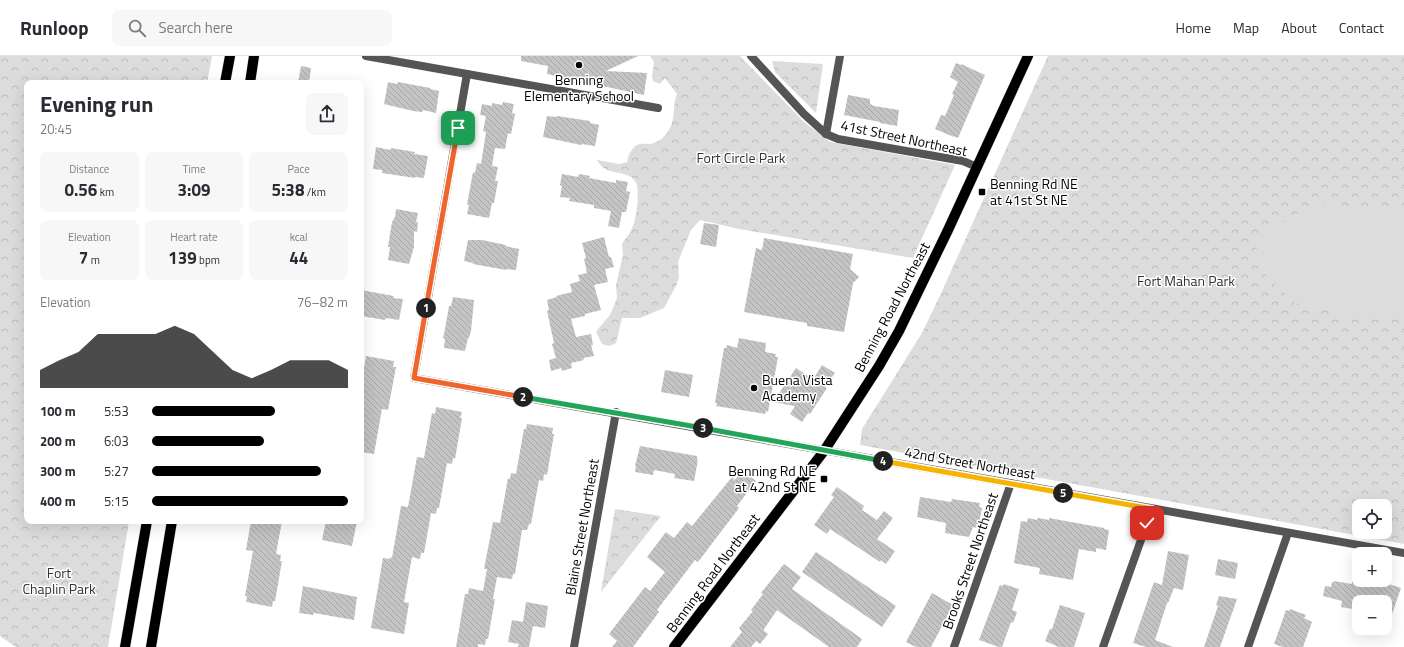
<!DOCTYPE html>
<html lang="en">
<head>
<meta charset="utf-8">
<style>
  :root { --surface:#fff; --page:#f7f7f7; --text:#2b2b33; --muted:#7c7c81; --line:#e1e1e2; --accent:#000 }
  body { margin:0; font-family:"Titillium Web",sans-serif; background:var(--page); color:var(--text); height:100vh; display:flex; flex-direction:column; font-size:15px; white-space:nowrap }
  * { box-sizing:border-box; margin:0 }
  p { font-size:13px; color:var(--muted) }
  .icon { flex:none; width:22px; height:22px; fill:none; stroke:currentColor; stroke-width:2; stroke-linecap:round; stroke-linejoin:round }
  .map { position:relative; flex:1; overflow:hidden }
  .sheet { position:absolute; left:24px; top:24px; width:340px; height:444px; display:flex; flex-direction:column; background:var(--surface); border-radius:8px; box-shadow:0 4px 16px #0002 }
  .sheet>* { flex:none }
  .controls { position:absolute; left:1352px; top:443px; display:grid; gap:8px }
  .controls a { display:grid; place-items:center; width:40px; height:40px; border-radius:8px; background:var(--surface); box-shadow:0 4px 16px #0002; font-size:20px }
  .pin { position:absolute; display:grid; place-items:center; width:34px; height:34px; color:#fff; margin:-17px; border-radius:8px; box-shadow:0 2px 6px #0006 }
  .km { position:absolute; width:20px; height:20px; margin:-10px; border-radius:50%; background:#222; color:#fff; font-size:11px; line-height:20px; text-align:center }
  .round { display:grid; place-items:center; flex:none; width:42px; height:42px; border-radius:8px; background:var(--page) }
  .summary { display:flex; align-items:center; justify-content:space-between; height:68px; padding:0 16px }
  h1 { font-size:22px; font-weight:700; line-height:30px }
  .metrics { display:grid; grid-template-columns:repeat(3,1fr); gap:6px; height:68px; padding:4px 16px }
  .metrics div { display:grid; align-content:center; border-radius:8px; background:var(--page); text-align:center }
  .metrics b { font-size:17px; font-weight:700 }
  .metrics small { font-size:11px; font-weight:400 }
  .metrics p { font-size:11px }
  .chart { height:112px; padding:8px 16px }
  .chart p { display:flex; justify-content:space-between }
  .chart svg { width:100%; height:72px; margin-top:4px; fill:var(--accent); opacity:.7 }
  ul { padding:0 16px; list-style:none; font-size:13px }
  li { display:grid; grid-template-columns:64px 48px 1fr; align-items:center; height:30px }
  li i { height:10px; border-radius:5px; background:var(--accent) }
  header { display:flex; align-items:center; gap:24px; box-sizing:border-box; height:56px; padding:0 20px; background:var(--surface); border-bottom:1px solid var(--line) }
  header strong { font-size:19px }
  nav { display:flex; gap:22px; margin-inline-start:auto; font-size:14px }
  .search { width:280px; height:36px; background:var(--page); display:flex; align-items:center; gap:10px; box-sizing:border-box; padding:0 14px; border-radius:8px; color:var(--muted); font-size:15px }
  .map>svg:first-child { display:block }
  .forest { fill:url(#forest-crowns); fill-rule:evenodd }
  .garden { fill:#dcdcdc }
  .building { fill:url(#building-back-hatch) }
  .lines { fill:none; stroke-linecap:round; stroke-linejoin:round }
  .primary-casing { stroke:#dbdbdb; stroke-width:11 }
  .minor { stroke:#555; stroke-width:8 }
  .primary { stroke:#000; stroke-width:10 }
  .split-1-casing { stroke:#fff; stroke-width:8 }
  .split-2-casing { stroke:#fff; stroke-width:8 }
  .split-3-casing { stroke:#fff; stroke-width:8 }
  .split-4-casing { stroke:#fff; stroke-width:8 }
  .split-5-casing { stroke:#fff; stroke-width:8 }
  .split-6-casing { stroke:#fff; stroke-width:8 }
  .split-1 { stroke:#f0652b; stroke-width:5 }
  .split-2 { stroke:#f0652b; stroke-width:5 }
  .split-3 { stroke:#22a559; stroke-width:5 }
  .split-4 { stroke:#22a559; stroke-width:5 }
  .split-5 { stroke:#f5b400; stroke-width:5 }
  .split-6 { stroke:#f5b400; stroke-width:5 }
  .poi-dot { fill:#000; stroke:#fff; stroke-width:1.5 }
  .labels { text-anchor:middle; stroke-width:3; stroke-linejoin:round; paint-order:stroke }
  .poi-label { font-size:14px; fill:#000; stroke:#fff; text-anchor:start }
  .street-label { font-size:14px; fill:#000; stroke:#fff }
  .park-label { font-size:14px; fill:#333; stroke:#fff }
</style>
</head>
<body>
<header>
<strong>Runloop</strong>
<div class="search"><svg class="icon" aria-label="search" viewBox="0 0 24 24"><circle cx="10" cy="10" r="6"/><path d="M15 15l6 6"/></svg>Search here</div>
<nav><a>Home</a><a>Map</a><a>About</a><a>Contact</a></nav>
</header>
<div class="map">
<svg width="1404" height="591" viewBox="0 0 1404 591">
  <defs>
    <pattern id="forest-crowns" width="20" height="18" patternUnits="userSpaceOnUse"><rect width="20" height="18" fill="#dcdcdc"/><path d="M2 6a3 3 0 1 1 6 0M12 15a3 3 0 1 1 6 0" fill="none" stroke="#bbb"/></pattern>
    <pattern id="building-back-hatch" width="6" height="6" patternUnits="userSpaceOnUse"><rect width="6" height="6" fill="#c4c4c4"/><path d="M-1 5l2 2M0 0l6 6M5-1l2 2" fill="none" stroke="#a7a7a7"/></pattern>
  </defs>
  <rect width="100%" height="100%" fill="#fff"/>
  <g class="forest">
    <polygon points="0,0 212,0 207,27 27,27 27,465 129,465 108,591 16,591 0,580"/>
    <path d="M650,0H740L804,66L830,86L955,109L913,202L739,173L700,164L691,174L678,206L679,221L677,228L664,252L640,262H622L616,287L609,290L602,288L596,276L598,273L610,259L617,242L616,229L623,199L622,188C625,183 630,178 632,172C637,163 639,139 637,129C636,125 632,121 629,120C616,114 606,119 597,104L619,108L627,106C628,102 629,97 632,94C639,84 646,90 654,87C660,85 666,79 669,74C676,63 672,49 677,38L665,22L660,28L653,25L652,21L654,6Z"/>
    <path d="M1048,0H1404V488L860,389L862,373L922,277L943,233ZM1359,450H1385V476H1359Z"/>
    <polygon points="772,5 823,8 816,57 775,16"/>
    <polygon points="615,453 661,460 601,536"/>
  </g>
  <polygon class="garden" points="1330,145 1357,156 1404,149 1404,259 1367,264 1295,247 1267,221 1256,194 1265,176 1300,156"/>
  <g class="building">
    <polygon points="521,0 638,0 606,15 647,17 644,39 547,18 548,10 521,5"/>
    <polygon points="956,7 961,9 961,8 985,19 958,82 954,80 954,81 935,73 941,59 945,60 954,39 952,38 958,26 950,21"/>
    <polygon points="301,10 311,12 309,27 298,27"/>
    <polygon points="388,26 397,28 398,26 430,32 430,33 439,35 436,57 423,54 422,56 413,55 384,48"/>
    <polygon points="848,39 870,43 870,48 874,50 899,54 897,70 880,67 880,66 844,59"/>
    <polygon points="503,46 514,48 512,57 515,58 511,78 508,77 505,93 495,92 492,110 498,111 495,125 498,125 494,147 492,147 489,162 467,158 469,149 467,149 473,116 475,117 477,107 481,108 486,76 483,75 486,60 480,59 482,48 492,50 492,47 502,49"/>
    <polygon points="547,60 557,61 557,60 590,65 590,67 599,69 595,90 582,88 581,89 543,81"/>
    <polygon points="376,91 390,94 391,92 415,96 414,98 428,100 424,122 415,121 415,122 382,117 382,114 373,113"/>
    <polygon points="562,118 578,121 579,118 590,120 589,122 616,127 616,124 628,126 626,135 630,136 626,156 622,156 619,172 608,170 611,155 594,152 594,149 569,145 570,142 560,141 562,130 560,129"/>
    <polygon points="396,153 418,157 416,166 418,166 417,176 414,175 414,191 409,208 388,204 390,191 388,191 392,166 395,161"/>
    <polygon points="704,167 719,169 716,191 700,188"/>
    <polygon points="604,181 609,201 611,201 614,211 605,213 608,226 594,229 601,254 585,258 585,260 571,263 576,281 591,278 593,289 591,289 594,300 583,302 584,304 571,307 572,312 562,315 561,312 551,315 549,304 556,302 552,288 554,287 547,255 549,254 547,244 557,241 556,240 572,236 570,228 580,225 578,219 587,217 584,203 586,202 582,187"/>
    <polygon points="764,182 853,198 850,213 859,221 853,227 844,276 807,270 807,267 744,256 756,192 762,194"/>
    <polygon points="468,184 482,184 506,189 505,190 519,193 516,214 506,213 506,214 473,208 473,207 464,205"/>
    <polygon points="361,234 394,240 393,242 403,243 399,264 386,262 385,264 361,260"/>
    <polygon points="453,241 474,244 471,275 469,282 468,282 465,295 444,292 445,283 443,282 445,273 449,250 451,250"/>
    <polygon points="739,282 766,287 765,296 776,298 775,301 778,301 768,356 766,355 765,358 716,350 717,347 715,347 724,292 726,292 727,289 737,292"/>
    <polygon points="366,300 394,305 393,311 396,311 388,354 382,353 374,398 361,396 361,330"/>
    <polygon points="822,309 835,317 825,331 827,332 810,358 808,357 802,366 790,358 795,350 773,346 796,312 811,322 812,321 814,322"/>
    <polygon points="665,314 693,319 689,341 661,336"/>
    <polygon points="436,351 462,356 460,362 462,362 455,403 453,402 452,408 447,407 439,452 437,452 436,458 431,457 424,497 421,497 420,503 412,501 404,546 409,547 404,578 371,572 383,502 390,503 390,501 392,502 401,450 408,451 417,401 424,402 432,357 435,358"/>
    <polygon points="527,368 553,372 552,378 554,378 547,419 544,418 543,425 539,424 531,468 529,468 527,474 522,474 515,518 513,518 512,523 497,521 493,543 495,543 488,583 486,583 485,589 478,588 478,591 456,591 465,538 468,538 469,532 483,535 487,513 484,513 493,466 500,467 508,422 510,423 511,417 516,418 524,373 526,373"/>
    <polygon points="640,390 697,400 697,404 698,404 694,425 674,422 675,418 654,414 653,419 635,416 636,410 635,410"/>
    <polygon points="742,414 756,425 737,450 739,452 698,506 695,504 657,554 659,556 633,591 612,591 617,585 609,578 645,531 650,535 665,516 647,501 666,476 674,482 687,466 692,470 732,421 735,424"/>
    <polygon points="837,431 864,450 862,454 877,464 884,455 893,462 877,483 895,495 886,508 881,504 880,506 830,473 827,478 814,469 834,441 831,439"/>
    <polygon points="920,441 951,446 952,443 980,447 979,451 982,452 978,472 973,471 969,481 945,477 946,467 917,461"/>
    <polygon points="1028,462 1037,464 1038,462 1049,464 1049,462 1104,472 1104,473 1109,474 1106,494 1096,492 1096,496 1079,493 1073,524 1039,518 1040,512 1014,507 1021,465 1027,466"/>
    <polygon points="251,465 282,465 276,498 281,499 280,505 282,505 275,545 273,545 272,551 246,546 247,540 245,540 253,495 246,494"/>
    <polygon points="326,465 357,465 352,490 322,484"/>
    <polygon points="1168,495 1189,499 1183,534 1174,532 1168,547 1167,547 1155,584 1173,591 1146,591 1133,587 1154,526 1162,529"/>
    <polygon points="816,496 896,550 882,571 802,516"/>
    <polygon points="1218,503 1238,507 1235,523 1215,519"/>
    <polygon points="784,508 801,521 792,533 862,583 857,591 829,591 777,554 764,573 764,575 768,578 760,588 756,585 751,591 730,591 742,576 739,572 753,555 751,554 763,538 761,537"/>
    <polygon points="1334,525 1352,528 1352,525 1377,529 1378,526 1382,528 1383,526 1401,532 1387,573 1385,573 1385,546 1365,539 1364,546 1359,546 1359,554 1341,551 1342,545 1323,540 1325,530 1331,531 1332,526 1334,526"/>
    <polygon points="1004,528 1019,533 1012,554 1017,556 1013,567 1011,566 1002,591 999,591 979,584 1000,529 1003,530"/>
    <polygon points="303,530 357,541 354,564 314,557 313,559 299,557"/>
    <polygon points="932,537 953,549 931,591 916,591 906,586"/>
    <polygon points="1219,540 1237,543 1220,591 1204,591 1218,550 1216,549"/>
    <polygon points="526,546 548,550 545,572 533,570 529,591 518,591 519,588 508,586 512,564 523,566"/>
    <polygon points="1060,549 1085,557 1074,591 1059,591 1045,585 1050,573 1052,573"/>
    <polygon points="1290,553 1306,559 1304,562 1312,566 1303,591 1283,591 1274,588 1286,554 1289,555"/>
  </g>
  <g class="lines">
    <g class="primary-casing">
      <g id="primary">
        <polyline points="225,27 230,0"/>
        <polyline points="250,27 254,0"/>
        <polyline points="125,591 147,465"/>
        <polyline points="151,591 172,465"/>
        <polyline points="674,591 824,395 879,310 899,275 948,174 1028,0"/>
      </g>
    </g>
    <g class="minor">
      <polyline points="366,0 658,52"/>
      <polyline points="751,0 804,58 826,78 838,83 963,105 977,111"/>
      <path d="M467,18L414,322C744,379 1074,439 1404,497"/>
      <polyline points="826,78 840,0"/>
      <polyline points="574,591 616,356"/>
      <polyline points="954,591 1011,427"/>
      <polyline points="1103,591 1152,453"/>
      <polyline points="1248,591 1288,477"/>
    </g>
    <use href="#primary" class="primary"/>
  </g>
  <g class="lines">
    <g class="split-1-casing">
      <polyline id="split-1" points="426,252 458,72"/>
    </g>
    <g class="split-2-casing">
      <polyline id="split-2" points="426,252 414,322 523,341"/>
    </g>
    <g class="split-3-casing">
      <polyline id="split-3" points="523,341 703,372"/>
    </g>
    <g class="split-4-casing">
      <polyline id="split-4" points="703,372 883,405"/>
    </g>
    <g class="split-5-casing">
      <polyline id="split-5" points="883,405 1063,437"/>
    </g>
    <g class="split-6-casing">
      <polyline id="split-6" points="1063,437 1152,453 1147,467"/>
    </g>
    <use href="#split-1" class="split-1"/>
    <use href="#split-2" class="split-2"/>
    <use href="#split-3" class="split-3"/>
    <use href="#split-4" class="split-4"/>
    <use href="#split-5" class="split-5"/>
    <use href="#split-6" class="split-6"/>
  </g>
  <g class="poi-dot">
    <circle cx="579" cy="9" r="4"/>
    <rect x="978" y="132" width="8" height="8" rx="2"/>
    <circle cx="754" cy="332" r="4"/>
    <rect x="820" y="419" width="8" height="8" rx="2"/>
  </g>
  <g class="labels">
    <g class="poi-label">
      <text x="579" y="29" text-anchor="middle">Benning<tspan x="579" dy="16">Elementary School</tspan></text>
      <text x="990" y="133">Benning Rd NE<tspan x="990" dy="16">at 41st St NE</tspan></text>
      <text x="762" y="329">Buena Vista<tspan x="762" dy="16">Academy</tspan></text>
      <text x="816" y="420" text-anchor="end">Benning Rd NE<tspan x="816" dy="16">at 42nd St NE</tspan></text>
    </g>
    <g class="street-label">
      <text transform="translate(904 82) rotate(12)" y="5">41st Street Northeast</text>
      <text transform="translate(892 251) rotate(-62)" y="5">Benning Road Northeast</text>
      <text transform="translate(970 407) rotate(10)" y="5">42nd Street Northeast</text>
      <text transform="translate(582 471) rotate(-80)" y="5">Blaine Street Northeast</text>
      <text transform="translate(970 505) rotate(-71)" y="5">Brooks Street Northeast</text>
      <text transform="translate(713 517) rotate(-53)" y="5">Benning Road Northeast</text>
    </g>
    <g class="park-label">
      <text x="741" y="107">Fort Circle Park</text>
      <text x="1186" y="230">Fort Mahan Park</text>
      <text x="59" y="522">Fort<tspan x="59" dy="16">Chaplin Park</tspan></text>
    </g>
  </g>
</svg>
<div class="controls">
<a><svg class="icon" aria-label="locate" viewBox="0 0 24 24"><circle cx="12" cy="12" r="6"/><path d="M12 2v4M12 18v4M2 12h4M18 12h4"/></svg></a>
<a>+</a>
<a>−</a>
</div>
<div class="pin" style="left:458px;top:72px;background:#1e9e55"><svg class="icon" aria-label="arrive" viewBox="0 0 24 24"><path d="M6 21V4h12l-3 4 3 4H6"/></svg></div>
<div class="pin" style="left:1147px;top:467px;background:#d93025"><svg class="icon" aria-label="check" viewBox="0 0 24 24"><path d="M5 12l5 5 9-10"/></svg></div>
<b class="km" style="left:426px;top:252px">1</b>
<b class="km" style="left:523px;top:341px">2</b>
<b class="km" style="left:703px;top:372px">3</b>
<b class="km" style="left:883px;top:405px">4</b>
<b class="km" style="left:1063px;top:437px">5</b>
<section class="sheet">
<div class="summary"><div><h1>Evening run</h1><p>20:45</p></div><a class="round"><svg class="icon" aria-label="share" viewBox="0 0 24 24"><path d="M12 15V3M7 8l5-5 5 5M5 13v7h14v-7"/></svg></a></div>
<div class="metrics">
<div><p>Distance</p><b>0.56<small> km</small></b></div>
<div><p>Time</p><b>3:09</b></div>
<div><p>Pace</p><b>5:38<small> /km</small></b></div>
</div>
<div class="metrics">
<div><p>Elevation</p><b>7<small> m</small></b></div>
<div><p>Heart rate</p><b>139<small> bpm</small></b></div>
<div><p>kcal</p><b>44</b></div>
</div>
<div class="chart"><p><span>Elevation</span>76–82 m</p>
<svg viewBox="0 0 160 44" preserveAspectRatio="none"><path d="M0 44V33L10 27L20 22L30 11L40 11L50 11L60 11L70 6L80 11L90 22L100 33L110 38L120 33L130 27L140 27L150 27L160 33V44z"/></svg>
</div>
<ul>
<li><b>100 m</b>5:53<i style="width:63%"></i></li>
<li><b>200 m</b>6:03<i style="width:57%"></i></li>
<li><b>300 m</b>5:27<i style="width:86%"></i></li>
<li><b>400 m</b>5:15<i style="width:100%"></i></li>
</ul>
</section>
</div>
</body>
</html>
